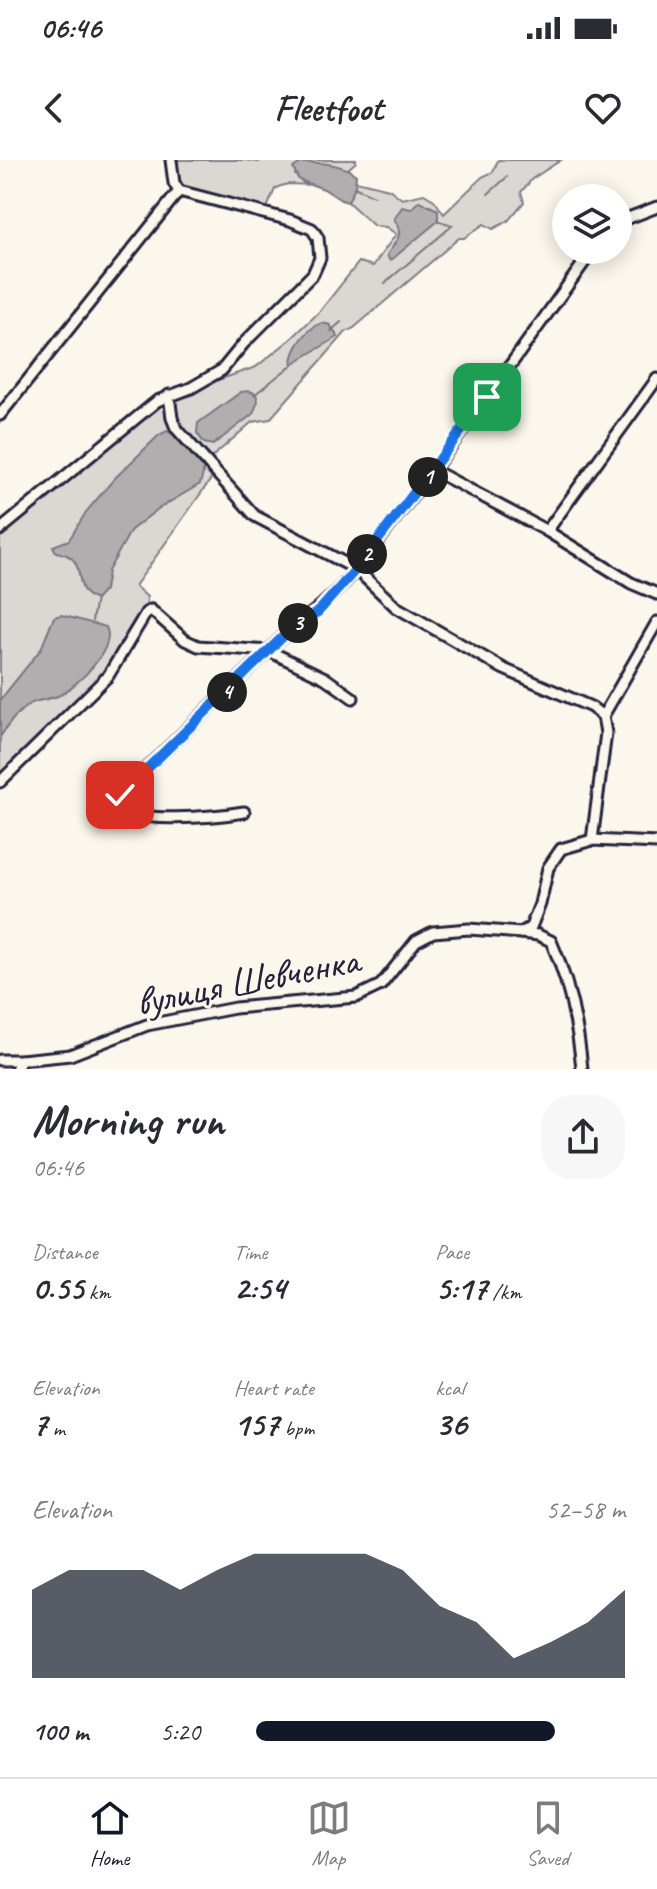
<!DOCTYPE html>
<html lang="en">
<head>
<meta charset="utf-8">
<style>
  :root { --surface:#fff; --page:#f7f7f7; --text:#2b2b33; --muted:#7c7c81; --line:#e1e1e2; --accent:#111827 }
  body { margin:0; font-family:Caveat,sans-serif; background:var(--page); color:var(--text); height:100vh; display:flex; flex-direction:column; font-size:30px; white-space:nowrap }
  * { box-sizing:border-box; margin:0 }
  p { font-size:26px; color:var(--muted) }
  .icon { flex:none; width:44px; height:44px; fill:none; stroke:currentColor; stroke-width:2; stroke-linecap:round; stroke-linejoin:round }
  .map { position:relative; height:909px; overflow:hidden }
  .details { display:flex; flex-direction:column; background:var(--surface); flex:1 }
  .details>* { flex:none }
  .tools { position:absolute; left:552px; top:24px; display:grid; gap:16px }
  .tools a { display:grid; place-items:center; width:80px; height:80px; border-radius:50%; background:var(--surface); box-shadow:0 4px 20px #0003; font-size:40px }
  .pin { position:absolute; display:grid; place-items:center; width:68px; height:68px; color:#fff; margin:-34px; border-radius:16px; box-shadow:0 4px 12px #0006 }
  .km { position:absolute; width:40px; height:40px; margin:-20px; border-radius:50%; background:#222; color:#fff; font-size:22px; line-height:40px; text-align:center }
  .round { display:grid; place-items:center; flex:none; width:84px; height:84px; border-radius:32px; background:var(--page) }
  .head { display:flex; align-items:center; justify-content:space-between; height:136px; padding:0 32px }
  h1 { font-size:44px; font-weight:700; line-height:60px }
  .metrics { display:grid; grid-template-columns:repeat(3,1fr); gap:12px; height:136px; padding:8px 32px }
  .metrics div { display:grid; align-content:center }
  .metrics b { font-size:34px; font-weight:700 }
  .metrics small { font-size:22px; font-weight:400 }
  .metrics p { font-size:22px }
  .chart { height:224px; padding:16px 32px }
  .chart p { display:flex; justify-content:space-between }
  .chart svg { width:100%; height:144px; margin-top:8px; fill:var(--accent); opacity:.7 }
  ul { padding:0 32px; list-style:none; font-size:26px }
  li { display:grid; grid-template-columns:128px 96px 1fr; align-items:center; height:60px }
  li i { height:20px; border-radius:10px; background:var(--accent) }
  .status { display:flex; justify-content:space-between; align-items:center; height:56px; padding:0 40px; background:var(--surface); direction:ltr }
  .status svg { height:22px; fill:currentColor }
  header { display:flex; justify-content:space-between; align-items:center; height:104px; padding:0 32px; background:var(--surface); font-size:36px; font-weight:700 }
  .tabs { display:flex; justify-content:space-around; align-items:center; height:112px; border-top:2px solid var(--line); background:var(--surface); font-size:22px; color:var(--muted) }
  .tabs a { display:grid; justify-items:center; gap:4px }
  .tabs .active { color:var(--accent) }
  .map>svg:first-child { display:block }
  .green { fill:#dbd8d3; stroke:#7e7d87; stroke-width:2 }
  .water { fill:#b1aeb0; stroke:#787681; stroke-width:2 }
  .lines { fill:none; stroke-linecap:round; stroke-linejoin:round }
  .stream { stroke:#787681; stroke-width:2 }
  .minor-casing { stroke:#22223b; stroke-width:15 }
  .minor { stroke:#fbf7ec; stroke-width:9 }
  .route-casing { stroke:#fff; stroke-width:16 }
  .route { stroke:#1a73e8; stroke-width:10 }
  .labels { text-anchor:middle; stroke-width:6; stroke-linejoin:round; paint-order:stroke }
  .street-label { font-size:40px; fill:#22223b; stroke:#fbf7ec }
</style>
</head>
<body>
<div class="status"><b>06:46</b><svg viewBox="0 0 49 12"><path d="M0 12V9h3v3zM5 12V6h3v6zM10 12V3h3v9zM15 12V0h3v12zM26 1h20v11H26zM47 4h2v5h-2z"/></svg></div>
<header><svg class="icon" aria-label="back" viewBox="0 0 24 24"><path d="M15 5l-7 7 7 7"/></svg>Fleetfoot<svg class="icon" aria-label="heart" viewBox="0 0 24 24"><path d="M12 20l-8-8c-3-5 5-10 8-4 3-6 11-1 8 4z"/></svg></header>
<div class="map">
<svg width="657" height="909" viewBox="0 0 657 909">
  <rect width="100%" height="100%" fill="#fbf7ec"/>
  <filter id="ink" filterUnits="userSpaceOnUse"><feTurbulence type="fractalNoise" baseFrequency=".0125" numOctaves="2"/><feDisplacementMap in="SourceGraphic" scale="16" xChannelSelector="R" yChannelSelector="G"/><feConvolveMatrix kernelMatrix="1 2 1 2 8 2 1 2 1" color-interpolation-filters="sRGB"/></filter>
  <g filter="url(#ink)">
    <g class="green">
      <polygon points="171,0 356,0 356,2 348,9 303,6 295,15 304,23 315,25 288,24 278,27 275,29 267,48 250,49 179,31"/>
      <polygon points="498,0 561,0 532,19 521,32 524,42 508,61 493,69 484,64 464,78 459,78 354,168 346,172 270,259 252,262 211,298 216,312 135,426 147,437 146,453 117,506 0,622 0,370 157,241 256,207 291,179 320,151 359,102 373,106 396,74 386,67 374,66 348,42 356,21 389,29 402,39 424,34 434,40 444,54 482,17 493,12"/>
    </g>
    <g class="water">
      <path d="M301,3C319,2 342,3 356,15L355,27L348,42L341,40L324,29L299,20L293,8Z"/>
      <path d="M419,41L438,50V61L390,101L387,95C396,80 405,76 394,59L402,47L411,49Z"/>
      <path d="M322,163L330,165L338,177L292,204C292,189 307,168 322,163Z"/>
      <polygon points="250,231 256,234 258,241 253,254 213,285 204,283 197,273 198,263 241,232"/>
      <path d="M167,271C179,275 203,296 203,310C204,314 201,320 200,324L158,349L131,370L108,411L105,430L96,440C67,429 93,398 56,392L53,386L69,380L86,352L114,319L159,275Z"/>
      <path d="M61,455L106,467C117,488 78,525 60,535C50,540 39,539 30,544C17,552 8,565 0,577V540L41,489L54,457Z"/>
    </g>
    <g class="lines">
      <g class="stream">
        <polyline points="245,0 259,2"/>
        <polyline points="354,27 374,36"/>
        <polyline points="488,34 507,17"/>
        <polyline points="439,61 452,65"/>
        <polyline points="385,123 453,65"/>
        <polyline points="331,171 341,162"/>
        <polyline points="254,235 293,204"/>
        <polyline points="92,461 96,439"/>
      </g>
      <g class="minor-casing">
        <g id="minor">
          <polyline points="618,62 657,47"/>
          <polyline points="169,235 172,258 176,268 255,356 356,409 396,447 504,509 591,547 603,556"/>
          <polyline points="0,255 179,31 174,23 171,0"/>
          <polyline points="433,310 547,371 631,423 657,434"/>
          <polyline points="0,370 157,241 191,228 222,210 244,183 313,114 320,98 318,78 312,69 290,60 179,31"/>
          <polyline points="547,371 657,219"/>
          <polyline points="0,622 108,516 146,453 151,450 185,480 198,486 269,491 325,518 353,538"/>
          <path d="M244,652C221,656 127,666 115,644L116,638L295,465C338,439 368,394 398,355C466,269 529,179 593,90"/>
          <polyline points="592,680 606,573 603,556 657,462"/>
          <path d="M521,773L538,775L551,781C569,821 578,865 582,909"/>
          <polyline points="0,900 21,900"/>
          <polyline points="16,909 21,900 70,895 147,865 235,848 356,837 381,825 416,781 433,772 469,769 521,773 531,767 540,744 548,708 561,689 592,680 657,683"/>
        </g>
      </g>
      <use href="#minor" class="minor"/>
    </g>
  </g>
  <g class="lines" filter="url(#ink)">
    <g class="route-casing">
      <polyline id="route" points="120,635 295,465 318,452 356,409 487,237"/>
    </g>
    <use href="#route" class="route"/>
  </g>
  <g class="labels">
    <g class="street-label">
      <text transform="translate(247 820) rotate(-11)" y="14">вулиця Шевченка</text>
    </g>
  </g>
</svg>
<div class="tools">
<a><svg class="icon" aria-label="layers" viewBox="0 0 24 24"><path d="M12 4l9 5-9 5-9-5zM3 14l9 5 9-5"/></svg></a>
</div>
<div class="pin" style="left:487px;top:237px;background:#1e9e55"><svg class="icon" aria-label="arrive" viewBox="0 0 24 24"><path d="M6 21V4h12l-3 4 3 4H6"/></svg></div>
<div class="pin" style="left:120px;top:635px;background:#d93025"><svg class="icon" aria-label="check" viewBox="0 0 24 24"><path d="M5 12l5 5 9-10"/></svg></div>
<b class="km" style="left:428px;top:317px">1</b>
<b class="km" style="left:367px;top:394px">2</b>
<b class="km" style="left:298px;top:463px">3</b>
<b class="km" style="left:227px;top:532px">4</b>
</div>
<section class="details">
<div class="head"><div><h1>Morning run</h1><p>06:46</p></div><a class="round"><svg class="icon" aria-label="share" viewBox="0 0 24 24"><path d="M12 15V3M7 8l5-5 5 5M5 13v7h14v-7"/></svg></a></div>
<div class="metrics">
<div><p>Distance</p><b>0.55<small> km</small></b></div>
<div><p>Time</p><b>2:54</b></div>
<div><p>Pace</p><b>5:17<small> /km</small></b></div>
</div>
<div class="metrics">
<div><p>Elevation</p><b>7<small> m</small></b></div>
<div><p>Heart rate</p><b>157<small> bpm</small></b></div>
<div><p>kcal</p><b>36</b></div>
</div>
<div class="chart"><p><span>Elevation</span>52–58 m</p>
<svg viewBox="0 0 160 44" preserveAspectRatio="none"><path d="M0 44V17L10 11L20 11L30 11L40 17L50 11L60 6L70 6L80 6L90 6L100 11L110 22L120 27L130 38L140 33L150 27L160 17V44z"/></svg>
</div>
<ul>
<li><b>100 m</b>5:20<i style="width:81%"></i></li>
</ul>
</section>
<nav class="tabs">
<a class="active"><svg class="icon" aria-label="home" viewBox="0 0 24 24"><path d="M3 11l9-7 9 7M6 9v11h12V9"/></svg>Home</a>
<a><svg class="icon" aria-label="map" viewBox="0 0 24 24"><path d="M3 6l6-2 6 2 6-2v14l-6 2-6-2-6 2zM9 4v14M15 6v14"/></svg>Map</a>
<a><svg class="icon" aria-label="saved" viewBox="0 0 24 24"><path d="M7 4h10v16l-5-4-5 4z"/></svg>Saved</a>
</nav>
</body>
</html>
